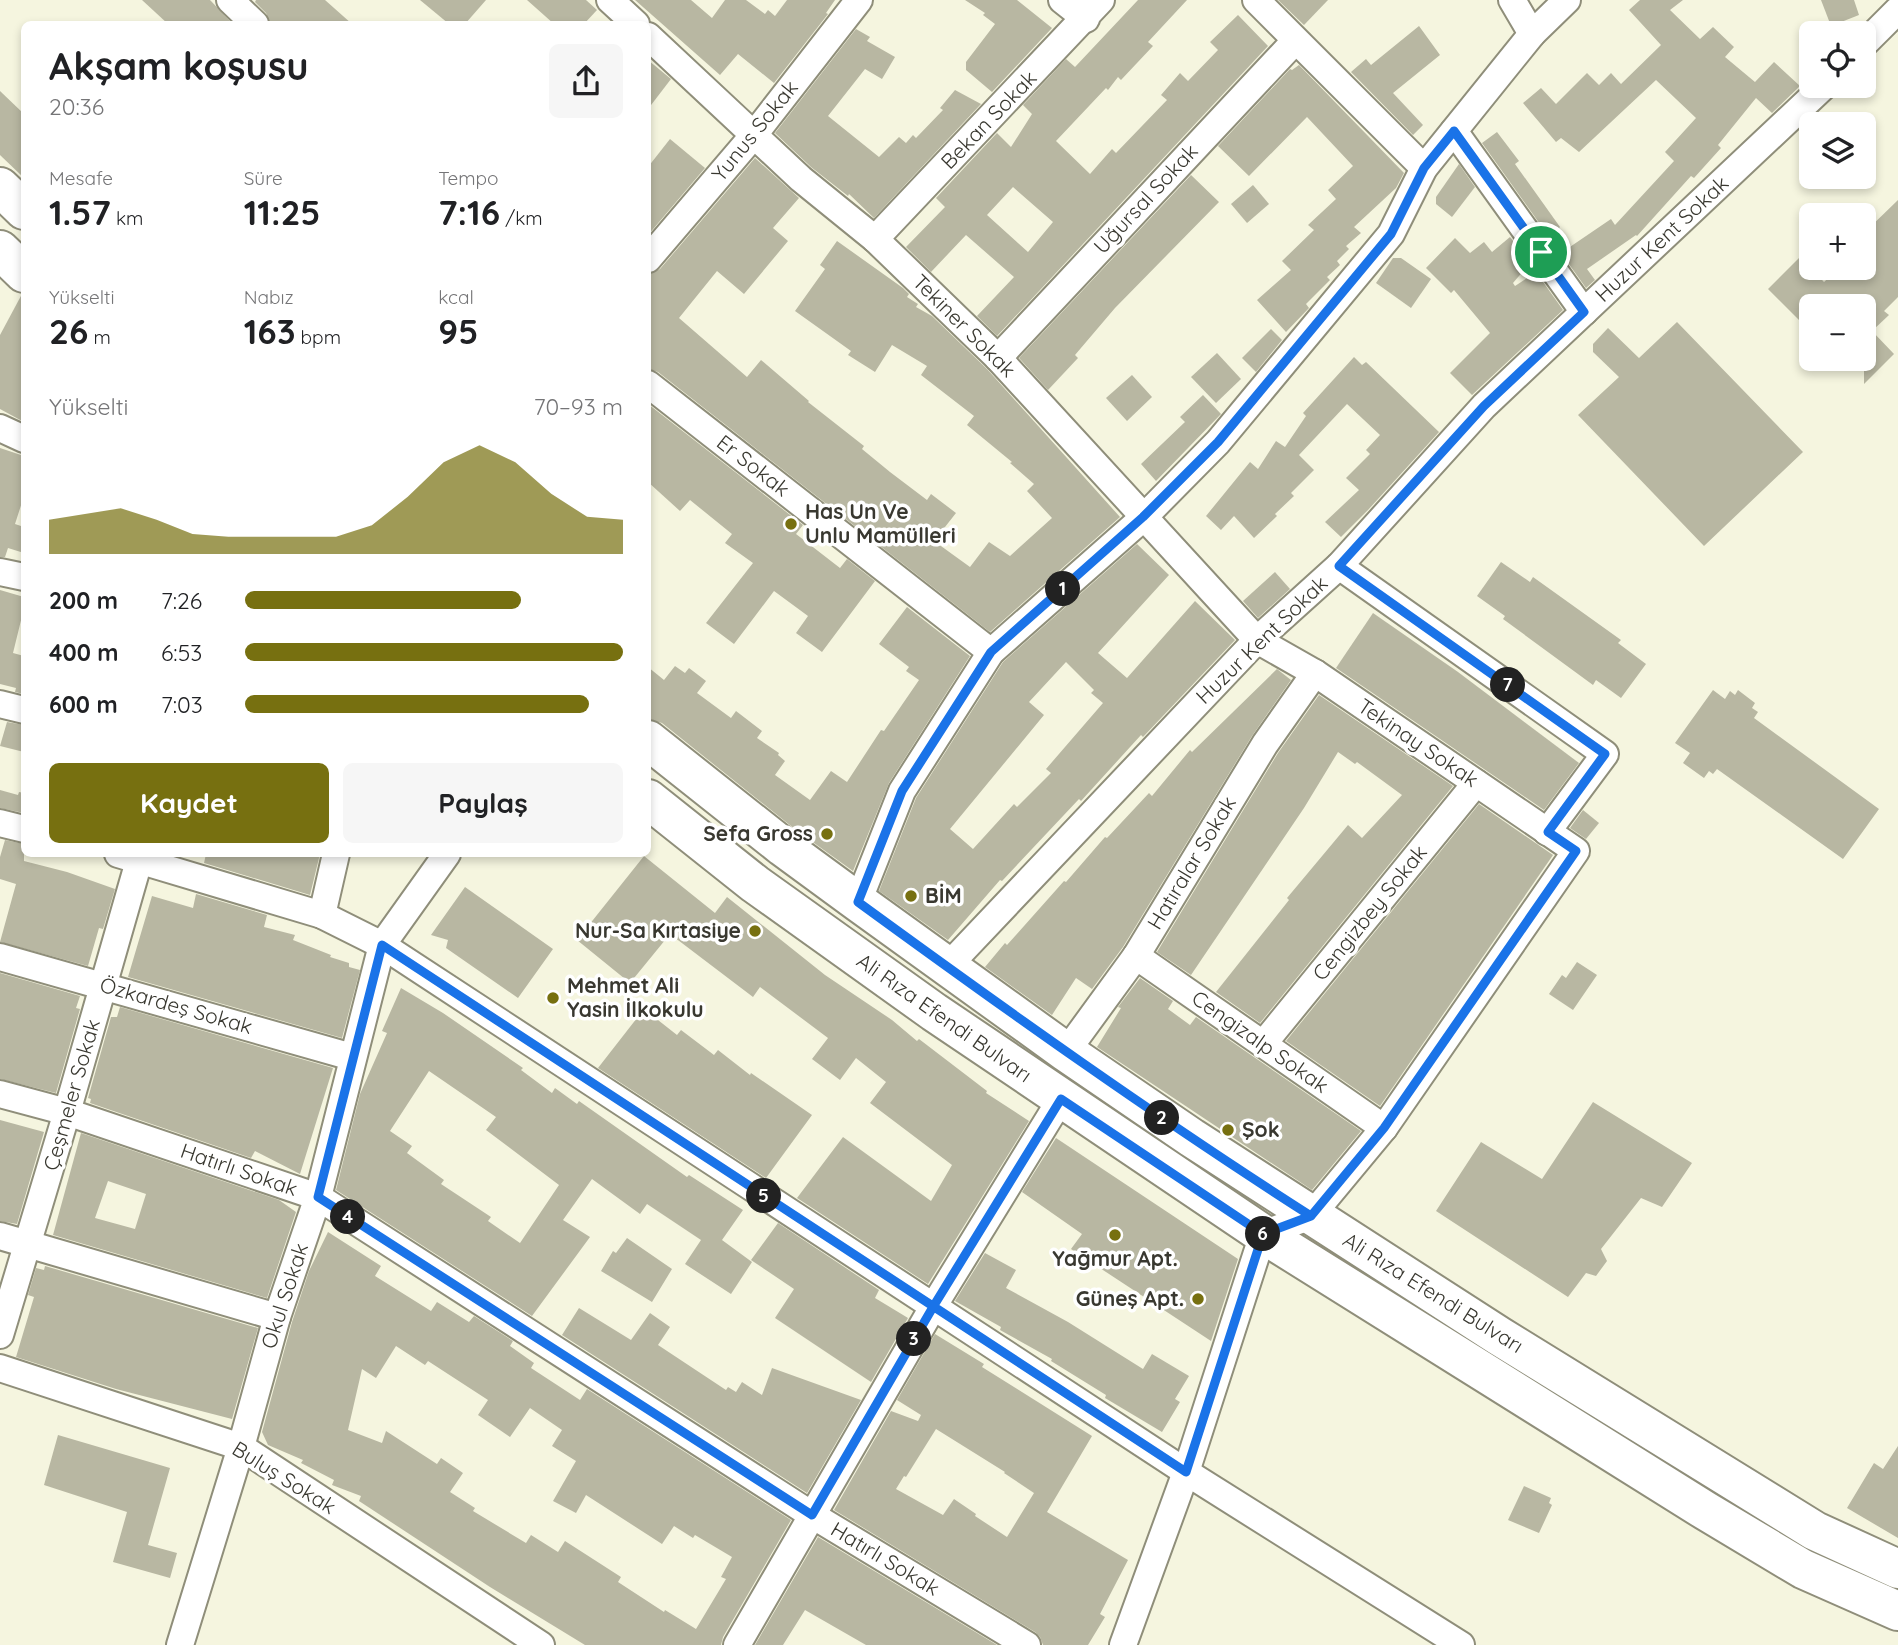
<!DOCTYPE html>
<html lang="tr">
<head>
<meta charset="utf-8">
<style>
  :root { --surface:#fff; --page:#f6f6f6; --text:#202124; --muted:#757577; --accent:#777010 }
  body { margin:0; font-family:Quicksand,sans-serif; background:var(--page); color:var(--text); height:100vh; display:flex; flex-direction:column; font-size:26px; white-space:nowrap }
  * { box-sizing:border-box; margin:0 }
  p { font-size:23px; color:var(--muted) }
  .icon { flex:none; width:38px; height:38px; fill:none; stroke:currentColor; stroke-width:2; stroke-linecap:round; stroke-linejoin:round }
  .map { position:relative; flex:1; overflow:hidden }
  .drawer { position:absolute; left:21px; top:21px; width:630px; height:836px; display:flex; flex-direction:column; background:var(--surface); border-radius:10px; box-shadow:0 4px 10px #0003 }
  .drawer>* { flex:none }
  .buttons { position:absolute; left:1799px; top:21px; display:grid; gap:14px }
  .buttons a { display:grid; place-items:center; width:77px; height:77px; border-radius:10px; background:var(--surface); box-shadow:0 4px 10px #0003; font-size:35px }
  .pin { position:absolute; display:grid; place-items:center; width:60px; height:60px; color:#fff; margin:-30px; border:4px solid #fff; border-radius:50%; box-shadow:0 2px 7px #0007 }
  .km { position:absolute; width:35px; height:35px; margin:-18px; border-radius:50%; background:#222; color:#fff; font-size:19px; line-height:35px; text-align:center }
  .round { display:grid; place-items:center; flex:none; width:74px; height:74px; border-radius:10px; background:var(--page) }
  .overview { display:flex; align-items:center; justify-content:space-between; height:119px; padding:0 28px }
  h1 { font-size:38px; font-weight:700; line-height:52px }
  .figures { display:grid; grid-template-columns:repeat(3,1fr); gap:10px; height:119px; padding:7px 28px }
  .figures div { display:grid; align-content:center }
  .figures b { font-size:35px; font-weight:700 }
  .figures small { font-size:19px; font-weight:400 }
  .figures p { font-size:19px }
  .chart { height:196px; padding:14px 28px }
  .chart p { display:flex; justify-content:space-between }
  .chart svg { width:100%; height:126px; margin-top:7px; fill:var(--accent); opacity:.7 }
  .action { display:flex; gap:14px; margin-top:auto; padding:14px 28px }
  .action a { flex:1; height:80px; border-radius:10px; background:var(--accent); color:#fff; font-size:28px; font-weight:700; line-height:80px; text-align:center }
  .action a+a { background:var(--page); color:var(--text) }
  ul { padding:0 28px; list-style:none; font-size:23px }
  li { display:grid; grid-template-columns:112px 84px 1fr; align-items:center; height:52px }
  li i { height:18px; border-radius:9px; background:var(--accent) }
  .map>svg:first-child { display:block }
  .building { fill:#b8b7a2; fill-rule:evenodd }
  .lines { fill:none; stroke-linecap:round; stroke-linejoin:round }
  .street-casing { stroke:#8f8e7a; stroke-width:30 }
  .primary-casing { stroke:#8f8e7a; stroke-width:42 }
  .street { stroke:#fff; stroke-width:26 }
  .primary { stroke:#fff; stroke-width:38 }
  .route-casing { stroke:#fff; stroke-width:14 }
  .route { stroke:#1a73e8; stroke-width:9 }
  .poi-dot { fill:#777010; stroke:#fff; stroke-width:2.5 }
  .labels { text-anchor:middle; stroke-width:7; stroke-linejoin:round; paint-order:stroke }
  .street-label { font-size:21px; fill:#393830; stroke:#fff }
  .poi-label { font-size:21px; font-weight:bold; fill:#393830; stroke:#fff; text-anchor:start }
</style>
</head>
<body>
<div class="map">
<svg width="1898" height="1645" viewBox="0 0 1898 1645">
  <rect width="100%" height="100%" fill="#f5f5df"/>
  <g class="building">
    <polygon points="142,0 210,0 233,24 168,24"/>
    <polygon points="256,0 325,0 352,24 270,24 266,13 255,2"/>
    <polygon points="420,0 486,0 465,24 449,24"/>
    <polygon points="527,0 586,0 597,10 584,24 554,24"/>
    <polygon points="635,0 691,0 712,18 725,0 746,0 765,14 768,10 775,16 787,0 835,0 826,13 828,14 774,83 738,54 720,75"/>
    <polygon points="965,0 1017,0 1052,28 992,92 966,70 966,62 995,24 983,15 985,13"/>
    <path d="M1138,0H1187L1148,42L1153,46L1121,80L1118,77L1108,90L1106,88L1056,141L1090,174L1112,149L1116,153L1167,100L1161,95L1180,73L1188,81L1218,50L1210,42L1238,15L1268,46L997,336L977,316L1014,277L966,235L931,272L906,247L945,207L936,198L997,133L1011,147L1032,114L1023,105L1066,59L1075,67ZM1013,187L1053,222L1028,252L987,215Z"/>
    <polygon points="1278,0 1328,0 1304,25"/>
    <polygon points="1640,0 1683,0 1670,10 1700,39 1713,27 1734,47 1725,57 1755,82 1774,62 1800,86 1772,113 1756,98 1718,145 1721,148 1694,178 1691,176 1637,236 1636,235 1587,269 1595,280 1586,288 1561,253 1611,219 1615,225 1674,161 1665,152 1696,118 1656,80 1579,152 1561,138 1556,142 1523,103 1541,88 1556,104 1587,73 1599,85 1611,73 1621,84 1661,45 1629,10"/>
    <polygon points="1821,0 1854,0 1859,15 1831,26"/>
    <polygon points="1419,26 1440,55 1393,93 1423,125 1413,135 1351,72 1366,59 1371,65"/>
    <polygon points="856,29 870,37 867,41 895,57 882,79 865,69 828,116 879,157 899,137 906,143 913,135 916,138 943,110 940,108 955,90 981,104 874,218 849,194 848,196 811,167 775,133"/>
    <polygon points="648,60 671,79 648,109"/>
    <polygon points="1299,65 1404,173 1396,188 1354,227 1361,233 1346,246 1349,249 1337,261 1340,265 1327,277 1330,280 1306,304 1309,308 1286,332 1257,300 1291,270 1282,261 1314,230 1308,225 1336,199 1328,190 1353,166 1307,117 1249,176 1218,146 1290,69 1292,70"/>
    <polygon points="0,91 24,114 24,178 0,155"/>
    <polygon points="1497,132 1519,161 1515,164 1560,227 1550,238 1482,143"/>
    <polygon points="670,139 705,168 648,235 648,167"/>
    <polygon points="755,158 799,198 773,228 788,241 744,294 717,271 679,318 747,377 761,360 809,401 808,402 864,446 862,449 890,472 927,500 931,494 956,513 934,541 970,567 989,542 1010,556 1052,518 1027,491 1034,484 1010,463 1012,462 967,425 974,416 921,375 927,366 892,345 875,372 848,355 851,351 795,311 825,269 820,265 837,241 903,288 909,294 907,297 918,304 916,307 932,316 987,369 1120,517 990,632 658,372 648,369 648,274 660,269"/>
    <polygon points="1459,164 1475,187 1452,217 1436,204 1436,197"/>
    <polygon points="1191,175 1219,202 1115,308 1075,355 1078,358 1048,390 1019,358"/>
    <polygon points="1253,185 1269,204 1247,223 1231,204"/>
    <polygon points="1898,200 1898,297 1884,311 1889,315 1872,331 1894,354 1864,384 1864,306 1811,306 1811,332 1768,289 1800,257 1824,282 1839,268 1864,268 1864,233"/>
    <polygon points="1510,237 1530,263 1513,283 1515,286 1536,272 1563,310 1472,395 1450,373 1490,333 1454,290 1451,293 1426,268 1455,238 1470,253 1484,242 1492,252"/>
    <polygon points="1393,258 1401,258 1431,279 1411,308 1376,283"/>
    <polygon points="22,294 24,294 24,422 0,409 0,335"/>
    <polygon points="1677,322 1803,452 1704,546 1578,415 1619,377 1593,352 1593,344 1608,328 1639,358"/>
    <polygon points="1271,329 1282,340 1256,372 1242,358"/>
    <polygon points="1217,353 1241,379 1216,403 1191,377"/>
    <polygon points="1354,357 1362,365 1366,362 1439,432 1368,510 1341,537 1325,522 1359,490 1346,478 1370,454 1366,450 1380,435 1347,404 1299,455 1314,470 1291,493 1294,496 1275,514 1277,516 1254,538 1234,516 1221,530 1206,516 1250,462 1258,469 1276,441 1285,447 1306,416 1303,413"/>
    <polygon points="1132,375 1152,397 1127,421 1106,398"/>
    <polygon points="1203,395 1221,414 1156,481 1141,464 1185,422 1180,417"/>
    <polygon points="648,404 803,525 796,534 809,544 840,568 847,559 875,581 822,652 796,633 808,616 774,591 734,644 706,623 753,563 725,543 732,534 690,500 680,511 648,482"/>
    <polygon points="0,448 24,456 24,496 15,524 24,527 24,553 8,548 5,557 0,557"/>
    <path d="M1137,544L1169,575L1098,653L1127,678L1195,601L1235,640L1143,737L1141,735L1081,801L1079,799L1002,881L1000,880L948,940L879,891L916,798L1003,662ZM1066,662L1094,690L1091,693L1103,703L1046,769L1051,773L1017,807L1014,804L973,849L950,829L1044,715L1029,702Z"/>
    <polygon points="1501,562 1530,582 1533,577 1621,640 1618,643 1646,664 1621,698 1596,680 1593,685 1503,619 1505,616 1477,596"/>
    <polygon points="1275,572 1290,589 1258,618 1243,601"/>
    <polygon points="0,590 24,597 24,608 13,653 24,656 24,694 15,692 16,688 0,684"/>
    <polygon points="907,607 970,656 889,783 853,871 796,830 662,723 648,719 648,667 664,680 675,666 685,673 689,668 706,681 697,693 731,718 736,711 762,731 757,738 779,753 778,755 785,761 775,775 810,800 831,771 847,782 881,730 884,731 919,680 906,671 909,667 879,644"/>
    <polygon points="1373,613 1458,672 1579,763 1544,810 1336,668"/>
    <polygon points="1277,669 1291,680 1252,736 1123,947 1092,989 1076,978 1052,1015 985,967 1005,943 1007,945 1064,881 1066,882 1105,837 1107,838 1149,793 1152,796 1190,750 1192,752"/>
    <polygon points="1713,690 1725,699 1730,691 1735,695 1738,690 1755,703 1752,708 1758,712 1754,718 1879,809 1843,859 1717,769 1713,774 1709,771 1704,778 1683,763 1690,753 1675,743"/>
    <polygon points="1319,695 1453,786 1260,1023 1216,992 1289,900 1287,898 1348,825 1362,838 1402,795 1357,762 1355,764 1338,752 1304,808 1191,975 1157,952 1278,753"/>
    <polygon points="7,722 24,725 24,752 0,746"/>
    <polygon points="0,790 18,795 19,792 24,793 24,813 0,808"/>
    <polygon points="1479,804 1553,855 1380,1106 1286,1041"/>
    <polygon points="1583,810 1599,823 1586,839 1570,828"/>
    <polygon points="5,840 24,844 24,861 67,872 115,889 103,929 99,928 88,966 0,942 16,884 0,879 0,857"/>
    <polygon points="206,854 320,854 310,895 204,863"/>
    <polygon points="644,856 715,913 727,897 825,975 892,1020 917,1041 919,1039 987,1091 986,1093 1029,1121 928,1284 797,1198 843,1137 931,1201 952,1165 870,1103 886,1082 856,1058 840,1080 812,1059 828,1038 760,987 753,997 670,934 630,983 577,940"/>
    <polygon points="465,887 553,949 518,998 446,948 448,940 431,935"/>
    <polygon points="196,894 267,915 264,927 295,935 293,940 331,955 330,957 349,963 349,967 360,970 342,1038 128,977 152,896 193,908"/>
    <polygon points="1577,962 1597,975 1573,1010 1549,994 1562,975 1566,978"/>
    <polygon points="0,973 80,996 76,1008 80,1009 56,1093 0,1079"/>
    <polygon points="1140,978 1173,1001 1168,1009 1190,1025 1196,1017 1361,1131 1312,1190 1097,1047 1121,1008 1118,1007"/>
    <path d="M401,988L443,1013L523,1068L521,1070L552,1093L555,1088L577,1104L579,1101L687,1177L689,1175L743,1210L722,1240L752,1262L731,1294L685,1264L701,1240L647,1204L640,1214L592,1179L563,1220L590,1237L532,1316L336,1190L360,1094L387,1033L382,1031ZM429,1071L496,1117L486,1130L559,1185L520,1243L488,1221L491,1217L441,1184L444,1180L407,1153L412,1146L390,1131Z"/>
    <polygon points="120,1007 333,1068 300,1174 255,1151 251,1158 90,1103 91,1099 88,1098 111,1017 117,1017"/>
    <polygon points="644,1009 677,1035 681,1030 714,1055 718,1050 750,1075 751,1073 812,1115 766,1178 598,1068"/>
    <polygon points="1593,1102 1692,1163 1662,1207 1641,1198 1601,1249 1607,1261 1596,1276 1586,1273 1568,1297 1436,1211 1481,1142 1542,1179"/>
    <polygon points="0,1120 44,1132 17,1224 0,1221"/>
    <path d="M81,1133L279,1200L296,1212L267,1298L53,1235ZM108,1181L146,1194L135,1229L95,1218Z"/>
    <polygon points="1056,1138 1238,1259 1211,1341 1071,1249 1082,1234 1022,1192"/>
    <polygon points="778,1223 879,1290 875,1298 908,1318 871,1382 775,1318 794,1289 751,1260"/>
    <path d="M328,1232L381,1266L375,1276L431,1311L437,1302L469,1322L474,1316L513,1341L510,1346L534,1363L531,1368L580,1400L587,1389L791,1520L723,1637L721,1645H585L490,1587L359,1501L361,1496L332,1485L334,1480L301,1463L303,1460L268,1445L262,1432L292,1322L309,1271ZM396,1346L425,1365L428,1361L488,1400L478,1415L510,1437L530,1408L562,1430L552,1446L576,1461L553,1501L576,1513L586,1495L662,1544L674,1526L693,1538L695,1535L732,1557L721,1577L726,1579L696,1629L665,1610L664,1612L618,1582L621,1577L565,1541L558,1552L531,1535L526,1543L473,1511L475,1508L450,1492L463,1473L441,1458L437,1464L386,1431L382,1443L348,1430L362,1369L376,1378Z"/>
    <polygon points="627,1238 672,1269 652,1302 601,1271 613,1251 616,1253"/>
    <polygon points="985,1253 1016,1270 1006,1288 1068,1322 1143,1369 1152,1354 1189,1376 1175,1399 1180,1402 1162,1432 1105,1398 1106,1395 1051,1361 1052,1359 1000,1330 1001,1327 955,1301"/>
    <polygon points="45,1266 258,1328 232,1419 116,1389 16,1357 34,1297 28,1295 36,1268 44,1270"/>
    <polygon points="579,1308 631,1340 650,1313 670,1327 658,1345 726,1390 728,1387 736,1392 742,1382 762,1395 772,1368 861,1400 807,1493 562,1335"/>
    <path d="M935,1334L984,1364L982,1367L1092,1436L1047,1512L1128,1560L1100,1614L1105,1617L1088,1645H1043L1040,1637L1035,1632L834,1510L891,1411L918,1421L921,1415L897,1400ZM936,1429L1005,1472L1004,1473L1034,1493L1007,1537L975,1516L976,1514L954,1499L943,1515L896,1489L904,1476L906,1477Z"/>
    <polygon points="58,1435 170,1468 148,1545 177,1553 170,1578 113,1562 127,1512 44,1485"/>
    <polygon points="1898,1446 1898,1538 1847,1508 1874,1463 1883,1469"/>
    <polygon points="1524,1486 1551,1498 1549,1503 1552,1505 1539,1533 1508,1520"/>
    <polygon points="818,1537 997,1645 866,1645 805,1610 783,1645 755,1645"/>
  </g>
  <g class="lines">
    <g class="street-casing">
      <g id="street">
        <polyline points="230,0 255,24"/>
        <polyline points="610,0 636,24"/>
        <polyline points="1062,0 1086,19"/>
        <polyline points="1256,0 1424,168"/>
        <polyline points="1512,0 1532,34"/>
        <polyline points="648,36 801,179 875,239 998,358 1257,640 1315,673 1576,851 1384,1128 1311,1216 1263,1234 1186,1472 1123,1645"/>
        <polyline points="1864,44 1898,10"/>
        <polyline points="1454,131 1584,312"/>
        <polyline points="875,239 1101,0"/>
        <polyline points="648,259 753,136 859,0"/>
        <polyline points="998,358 1295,41"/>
        <polyline points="648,384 991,652"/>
        <polyline points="0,428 24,439"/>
        <polyline points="1339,566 1605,754 1547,832"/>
        <polyline points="0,572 24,577"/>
        <polyline points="0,704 24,710"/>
        <polyline points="0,823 24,829"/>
        <polyline points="118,854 322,915 382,945 1186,1472 1461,1645"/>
        <polyline points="858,902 902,791 991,652 1143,518 1218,442 1391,234 1424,168 1532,34 1567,0"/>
        <polyline points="322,915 336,854"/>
        <polyline points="1136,956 1384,1128"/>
        <polyline points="0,957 352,1057"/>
        <polyline points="947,967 1257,640 1339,566 1484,406 1824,86"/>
        <polyline points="1264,1043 1476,783"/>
        <polyline points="1066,1052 1136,956 1265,744 1315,673"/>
        <polyline points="0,1094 67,1112 318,1197 812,1515 1027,1645"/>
        <polyline points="0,1236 277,1317"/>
        <polyline points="0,1335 67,1112 141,854"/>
        <polyline points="0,1368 241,1447 541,1645"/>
        <polyline points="180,1645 241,1447 277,1317 318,1197 382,945 447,854"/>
        <polyline points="737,1645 933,1307 1061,1099"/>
      </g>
    </g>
    <g class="primary-casing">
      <g id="primary">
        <polyline points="0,187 24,210"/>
        <polyline points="0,250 24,273"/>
        <polyline points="648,740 783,847 858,902 1066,1052 1192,1138 1499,1336 1815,1531 1898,1569"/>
        <polyline points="648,799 755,884 934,1012 1263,1234 1706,1511 1803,1569 1898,1611"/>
      </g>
    </g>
    <use href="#street" class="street"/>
    <use href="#primary" class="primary"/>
  </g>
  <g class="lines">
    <g class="route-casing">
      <path id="route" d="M1541,252L1454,131L1424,168L1391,234L1218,442L1143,517L991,652L902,791L858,902C1006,1010 1156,1117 1311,1216L1263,1234L1061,1099L933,1307L812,1515L318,1197L382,945L1186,1472L1263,1234L1311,1216L1384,1128L1576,851L1548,832L1605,754L1339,566L1484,406L1584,312L1541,252"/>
    </g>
    <use href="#route" class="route"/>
  </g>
  <g class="poi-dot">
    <circle cx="791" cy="524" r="7"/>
    <circle cx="827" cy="834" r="7"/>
    <circle cx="911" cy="896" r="7"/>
    <circle cx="755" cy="931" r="7"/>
    <circle cx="553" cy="998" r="7"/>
    <circle cx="1228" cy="1130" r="7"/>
    <circle cx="1115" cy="1235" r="7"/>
    <circle cx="1198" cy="1299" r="7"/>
  </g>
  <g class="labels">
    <g class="street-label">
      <text transform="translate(989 120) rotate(-46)" y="7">Bekan Sokak</text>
      <text transform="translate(755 131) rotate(-51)" y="7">Yunus Sokak</text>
      <text transform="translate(1146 199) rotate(-47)" y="7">Uğursal Sokak</text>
      <text transform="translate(1662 239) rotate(-43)" y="7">Huzur Kent Sokak</text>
      <text transform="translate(964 326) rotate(45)" y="7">Tekiner Sokak</text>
      <text transform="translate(753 466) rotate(38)" y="7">Er Sokak</text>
      <text transform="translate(1262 640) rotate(-44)" y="7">Huzur Kent Sokak</text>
      <text transform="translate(1418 743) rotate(34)" y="7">Tekinay Sokak</text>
      <text transform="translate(1192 863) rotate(-59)" y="7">Hatıralar Sokak</text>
      <text transform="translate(1370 913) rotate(-51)" y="7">Cengizbey Sokak</text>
      <text transform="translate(176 1006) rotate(16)" y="7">Özkardeş Sokak</text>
      <text transform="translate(944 1018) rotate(35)" y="7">Ali Rıza Efendi Bulvarı</text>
      <text transform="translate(1260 1042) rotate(35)" y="7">Cengizalp Sokak</text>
      <text transform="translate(72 1095) rotate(-74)" y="7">Çeşmeler Sokak</text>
      <text transform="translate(239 1170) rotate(19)" y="7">Hatırlı Sokak</text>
      <text transform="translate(1433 1293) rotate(32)" y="7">Ali Rıza Efendi Bulvarı</text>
      <text transform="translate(285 1296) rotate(-72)" y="7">Okul Sokak</text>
      <text transform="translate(284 1478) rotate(32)" y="7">Buluş Sokak</text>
      <text transform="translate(885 1559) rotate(31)" y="7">Hatırlı Sokak</text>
    </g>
    <g class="poi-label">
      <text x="805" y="519">Has Un Ve<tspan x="805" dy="24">Unlu Mamülleri</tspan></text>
      <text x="813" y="841" text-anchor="end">Sefa Gross</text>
      <text x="925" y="903">BİM</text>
      <text x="741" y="938" text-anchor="end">Nur-Sa Kırtasiye</text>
      <text x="567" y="993">Mehmet Ali<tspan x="567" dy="24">Yasin İlkokulu</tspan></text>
      <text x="1242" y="1137">Şok</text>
      <text x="1115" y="1266" text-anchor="middle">Yağmur Apt.</text>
      <text x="1184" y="1306" text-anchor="end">Güneş Apt.</text>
    </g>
  </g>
</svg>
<div class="buttons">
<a><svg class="icon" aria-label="locate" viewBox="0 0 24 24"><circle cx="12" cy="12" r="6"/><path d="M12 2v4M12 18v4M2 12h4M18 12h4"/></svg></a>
<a><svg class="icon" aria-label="layers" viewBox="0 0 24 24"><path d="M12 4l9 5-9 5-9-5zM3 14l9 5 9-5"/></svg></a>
<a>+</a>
<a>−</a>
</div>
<div class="pin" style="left:1541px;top:252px;background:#1e9e55"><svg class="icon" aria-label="arrive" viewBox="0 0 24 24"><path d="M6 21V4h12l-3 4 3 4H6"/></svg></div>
<b class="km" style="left:1063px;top:589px">1</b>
<b class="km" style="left:1162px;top:1118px">2</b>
<b class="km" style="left:914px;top:1339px">3</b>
<b class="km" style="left:348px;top:1217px">4</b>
<b class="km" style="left:764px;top:1196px">5</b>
<b class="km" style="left:1263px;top:1234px">6</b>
<b class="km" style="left:1508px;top:685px">7</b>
<section class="drawer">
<div class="overview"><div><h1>Akşam koşusu</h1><p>20:36</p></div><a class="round"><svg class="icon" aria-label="share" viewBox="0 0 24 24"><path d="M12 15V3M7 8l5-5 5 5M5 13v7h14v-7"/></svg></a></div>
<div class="figures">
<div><p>Mesafe</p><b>1.57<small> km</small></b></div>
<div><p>Süre</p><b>11:25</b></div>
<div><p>Tempo</p><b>7:16<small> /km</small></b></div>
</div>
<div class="figures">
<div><p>Yükselti</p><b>26<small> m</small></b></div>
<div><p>Nabız</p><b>163<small> bpm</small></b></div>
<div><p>kcal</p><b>95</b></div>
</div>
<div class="chart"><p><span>Yükselti</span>70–93 m</p>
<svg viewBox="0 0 160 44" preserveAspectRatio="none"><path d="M0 44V32L10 30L20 28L30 32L40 37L50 38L60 38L70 38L80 38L90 34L100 24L110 12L120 6L130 12L140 23L150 31L160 32V44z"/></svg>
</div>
<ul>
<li><b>200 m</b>7:26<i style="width:73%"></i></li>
<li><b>400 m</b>6:53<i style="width:100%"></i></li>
<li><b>600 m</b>7:03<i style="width:91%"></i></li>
</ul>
<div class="action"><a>Kaydet</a><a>Paylaş</a></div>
</section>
</div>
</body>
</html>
